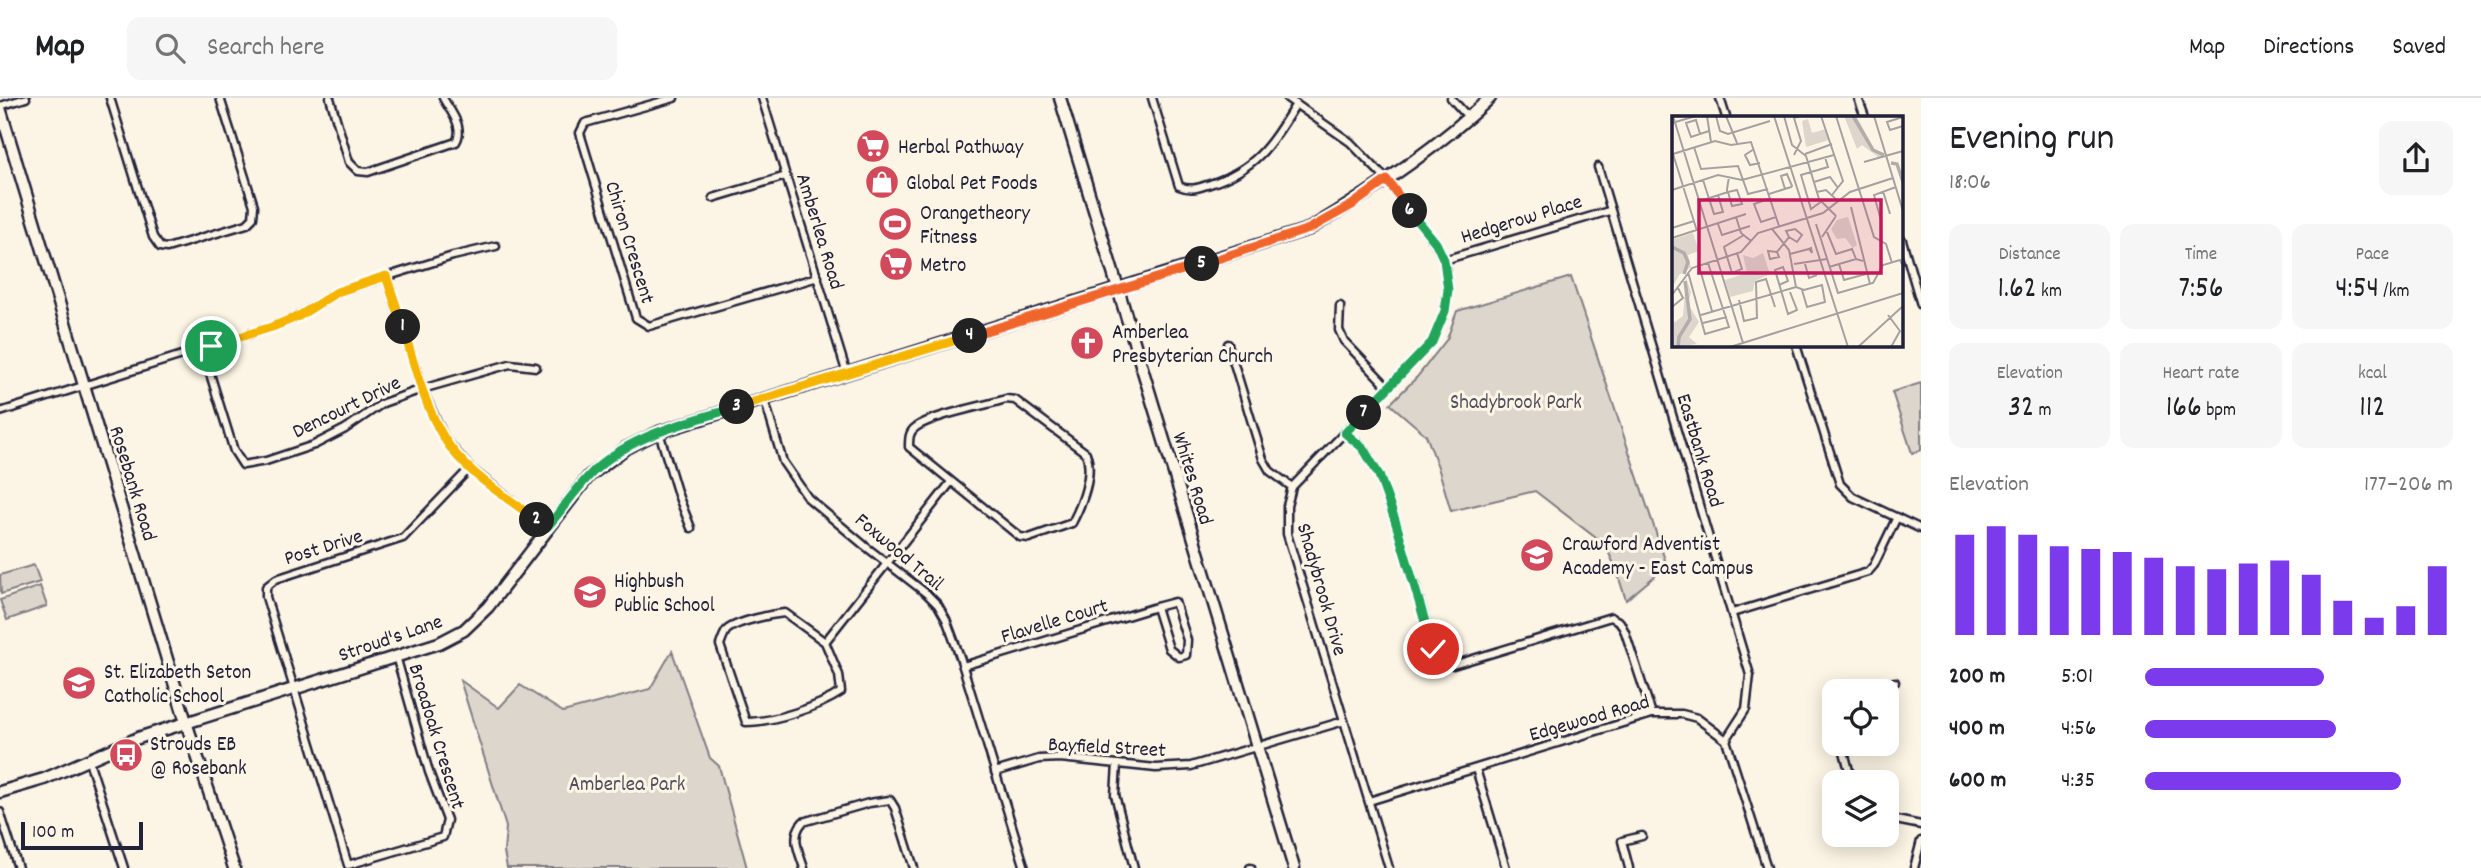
<!DOCTYPE html>
<html lang="en">
<head>
<meta charset="utf-8">
<style>
  :root { --surface:#fff; --page:#f6f6f6; --text:#202124; --muted:#757577; --line:#e0e0e0; --accent:#7c3aed }
  body { margin:0; font-family:Dekko,sans-serif; background:var(--page); color:var(--text); height:100vh; display:flex; flex-direction:column; font-size:26px; white-space:nowrap }
  * { box-sizing:border-box; margin:0 }
  p { font-size:23px; color:var(--muted) }
  .icon { flex:none; width:38px; height:38px; fill:none; stroke:currentColor; stroke-width:2; stroke-linecap:round; stroke-linejoin:round }
  .map { position:relative; flex:1; overflow:hidden }
  .sheet { display:flex; flex-direction:column; background:var(--surface); width:560px }
  .sheet>* { flex:none }
  .controls { position:absolute; left:1822px; top:581px; display:grid; gap:14px }
  .controls a { display:grid; place-items:center; width:77px; height:77px; border-radius:14px; background:var(--surface); box-shadow:0 4px 18px #0003; font-size:35px }
  .scale { position:absolute; left:21px; bottom:18px; width:122px; box-sizing:border-box; padding-left:7px; border:4px solid #22223b; border-top:0; font-size:19px; line-height:24px; white-space:nowrap; color:#22223b; -webkit-text-stroke:5px #fcf5e5; paint-order:stroke }
  .pin { position:absolute; display:grid; place-items:center; width:60px; height:60px; color:#fff; margin:-30px; border:4px solid #fff; border-radius:50%; box-shadow:0 2px 7px #0007 }
  .km { position:absolute; width:35px; height:35px; margin:-18px; border-radius:50%; background:#222; color:#fff; font-size:19px; line-height:35px; text-align:center }
  .round { display:grid; place-items:center; flex:none; width:74px; height:74px; border-radius:14px; background:var(--page) }
  .head { display:flex; align-items:center; justify-content:space-between; height:119px; padding:0 28px }
  h1 { font-size:38px; font-weight:600; line-height:52px }
  .stats { display:grid; grid-template-columns:repeat(3,1fr); gap:10px; height:119px; padding:7px 28px }
  .stats div { display:grid; align-content:center; border-radius:14px; background:var(--page); text-align:center }
  .stats b { font-size:30px; font-weight:600 }
  .stats small { font-size:19px; font-weight:400 }
  .stats p { font-size:19px }
  .chart { height:196px; padding:14px 28px }
  .chart p { display:flex; justify-content:space-between }
  .chart svg { width:100%; height:126px; margin-top:7px; stroke:var(--accent); stroke-width:6 }
  ul { padding:0 28px; list-style:none; font-size:23px }
  li { display:grid; grid-template-columns:112px 84px 1fr; align-items:center; height:52px }
  li i { height:18px; border-radius:9px; background:var(--accent) }
  header { display:flex; align-items:center; gap:42px; box-sizing:border-box; height:98px; padding:0 35px; background:var(--surface); border-bottom:2px solid var(--line) }
  header strong { font-size:33px }
  nav { display:flex; gap:38px; margin-inline-start:auto; font-size:24px }
  .search { width:490px; height:63px; background:var(--page); display:flex; align-items:center; gap:18px; box-sizing:border-box; padding:0 24px; border-radius:14px; color:var(--muted); font-size:26px }
  main { display:flex; flex:1; min-height:0 }
  .map>svg:first-child { display:block }
  .green { fill:#dcd6cc; stroke:#7f7c84; stroke-width:2 }
  .lines { fill:none; stroke-linecap:round; stroke-linejoin:round }
  .street-casing { stroke:#22223b; stroke-width:11 }
  .secondary-casing { stroke:#22223b; stroke-width:15 }
  .street { stroke:#fcf5e5; stroke-width:6 }
  .secondary { stroke:#fcf5e5; stroke-width:10 }
  .split-1-casing { stroke:#fff; stroke-width:14 }
  .split-2-casing { stroke:#fff; stroke-width:14 }
  .split-3-casing { stroke:#fff; stroke-width:14 }
  .split-4-casing { stroke:#fff; stroke-width:14 }
  .split-5-casing { stroke:#fff; stroke-width:14 }
  .split-6-casing { stroke:#fff; stroke-width:14 }
  .split-7-casing { stroke:#fff; stroke-width:14 }
  .split-8-casing { stroke:#fff; stroke-width:14 }
  .split-1 { stroke:#f5b400; stroke-width:9 }
  .split-2 { stroke:#f5b400; stroke-width:9 }
  .split-3 { stroke:#22a559; stroke-width:9 }
  .split-4 { stroke:#f5b400; stroke-width:9 }
  .split-5 { stroke:#f0652b; stroke-width:9 }
  .split-6 { stroke:#f0652b; stroke-width:9 }
  .split-7 { stroke:#22a559; stroke-width:9 }
  .split-8 { stroke:#22a559; stroke-width:9 }
  .labels { text-anchor:middle; stroke-width:6; stroke-linejoin:round; paint-order:stroke }
  .poi-label { font-size:21px; fill:#22223b; stroke:#fcf5e5; text-anchor:start }
  .street-label { font-size:21px; fill:#22223b; stroke:#fcf5e5 }
  .park-label { font-size:21px; fill:#504f5f; stroke:#fcf5e5 }
  .inset-river { fill:none; stroke:#b2adab; stroke-width:3.5 }
  .inset-road { fill:none; stroke:#a5a1a1; stroke-width:2 }
  .view { fill:#c2185b; fill-opacity:0.15; stroke:#c2185b; stroke-width:3.5 }
  .inset-edge { fill:none; stroke:#22223b; stroke-width:3.5 }
</style>
</head>
<body>
<header>
<strong>Map</strong>
<div class="search"><svg class="icon" aria-label="search" viewBox="0 0 24 24"><circle cx="10" cy="10" r="6"/><path d="M15 15l6 6"/></svg>Search here</div>
<nav><a>Map</a><a>Directions</a><a>Saved</a></nav>
</header>
<main>
<div class="map">
<svg width="1921" height="770" viewBox="0 0 1921 770">
  <rect width="100%" height="100%" fill="#fcf5e5"/>
  <filter id="ink" filterUnits="userSpaceOnUse"><feTurbulence type="fractalNoise" baseFrequency=".0143" numOctaves="2"/><feDisplacementMap in="SourceGraphic" scale="14" xChannelSelector="R" yChannelSelector="G"/><feConvolveMatrix kernelMatrix="1 2 1 2 8 2 1 2 1" color-interpolation-filters="sRGB"/></filter>
  <g filter="url(#ink)">
    <g class="green">
      <polygon points="1571,179 1667,468 1626,502 1615,468 1605,447 1535,393 1451,413 1438,369 1426,337 1390,306 1417,279 1447,241 1457,213"/>
      <polygon points="1921,285 1921,352 1912,355 1892,294"/>
      <polygon points="34,467 40,484 1,496 0,477"/>
      <polygon points="40,488 47,508 7,522 0,502"/>
      <polygon points="672,553 710,660 719,668 747,770 507,770 504,754 506,729 460,582 499,610 520,587 563,614 650,591"/>
    </g>
    <g class="lines">
      <g class="street-casing">
        <g id="street">
          <polyline points="110,0 153,139 160,149 167,150 247,126 253,120 254,108 220,0"/>
          <path d="M330,0L349,64L358,73L368,74L456,44C465,29 450,13 443,0"/>
          <polyline points="674,0 585,25 580,35 636,220 649,228 818,179"/>
          <polyline points="762,0 847,276"/>
          <path d="M1152,0L1179,88C1191,93 1198,90 1210,86C1257,71 1271,46 1296,6"/>
          <polyline points="1287,0 1350,44 1386,81 1435,145 1444,162 1448,192 1445,213 1432,244 1292,389 1287,408 1287,436 1389,770"/>
          <polyline points="1451,0 1469,20"/>
          <polyline points="1720,0 1726,19"/>
          <polyline points="1858,0 1865,19"/>
          <polyline points="0,8 26,0"/>
          <polyline points="1598,69 1750,577 1746,611 1726,642"/>
          <polyline points="713,100 786,78"/>
          <polyline points="1902,142 1921,207"/>
          <polyline points="1444,162 1609,113"/>
          <polyline points="386,178 422,291 445,341 470,370 547,430"/>
          <polyline points="1340,208 1339,232 1344,243 1388,289"/>
          <polyline points="1228,246 1263,361 1270,373 1292,389"/>
          <polyline points="1796,247 1840,386 1853,399 1921,431"/>
          <polyline points="202,250 234,353 243,367 266,363 314,347 345,331 383,305 422,291 510,266 536,269"/>
          <polyline points="764,300 783,364 808,400 865,448 927,496 938,507 946,521 960,559 1025,770"/>
          <path d="M1006,301L1015,302L1086,355C1094,376 1082,406 1072,425L1029,440L1020,439L909,349C909,340 909,334 916,329C933,317 984,308 1006,301Z"/>
          <polyline points="0,314 272,229 298,218 337,194 453,158 496,148"/>
          <polyline points="659,334 678,397 691,430"/>
          <polyline points="1345,335 1363,350 1379,377 1395,422 1434,551 1444,565 1453,567 1611,519 1620,524 1625,534 1652,616"/>
          <path d="M785,515L825,544L839,577L841,594C819,609 773,624 746,624L720,547C722,542 724,534 728,531C739,523 772,516 785,515Z"/>
          <polyline points="1732,515 1868,474 1874,467 1897,419"/>
          <polyline points="825,544 951,384"/>
          <polyline points="396,558 429,674 447,722 443,739 348,767 266,499 266,489 276,481 403,440 470,370"/>
          <polyline points="963,568 1156,509 1175,504 1187,542 1186,557 1179,559 1169,551 1156,509"/>
          <polyline points="1869,593 1895,584"/>
          <polyline points="1842,646 1852,684"/>
          <polyline points="89,663 124,770"/>
          <polyline points="1117,666 1115,697 1134,770"/>
          <polyline points="1476,671 1506,770"/>
          <polyline points="995,674 1039,661 1060,660 1156,670 1191,668 1344,623"/>
          <polyline points="1369,703 1652,616 1682,616 1697,620 1726,642 1767,770"/>
          <polyline points="0,714 18,770"/>
          <polyline points="1886,720 1921,727"/>
          <path d="M804,770C799,754 790,738 803,724L869,705L890,702L895,710L914,770"/>
          <polyline points="1250,770 1251,770"/>
          <polyline points="1629,770 1622,743 1642,738"/>
          <polyline points="1914,770 1921,743"/>
        </g>
      </g>
      <g class="secondary-casing">
        <g id="secondary">
          <polyline points="1060,0 1294,770"/>
          <polyline points="0,10 186,624 234,770"/>
          <path d="M0,694L44,681L138,640L439,545L464,532L488,509L589,378L626,350L659,334L1309,131C1372,94 1436,51 1490,0"/>
        </g>
      </g>
      <use href="#street" class="street"/>
      <use href="#secondary" class="secondary"/>
    </g>
  </g>
  <g class="lines" filter="url(#ink)">
    <g class="split-1-casing">
      <polyline id="split-1" points="211,248 272,229 299,218 337,194 386,178 403,229"/>
    </g>
    <g class="split-2-casing">
      <path id="split-2" d="M403,229C414,266 424,307 444,340C465,375 506,398 537,422"/>
    </g>
    <g class="split-3-casing">
      <path id="split-3" d="M537,422L547,429C561,413 573,395 588,379C625,338 686,325 737,309"/>
    </g>
    <g class="split-4-casing">
      <polyline id="split-4" points="737,309 970,238"/>
    </g>
    <g class="split-5-casing">
      <polyline id="split-5" points="970,238 1202,166"/>
    </g>
    <g class="split-6-casing">
      <polyline id="split-6" points="1202,166 1309,131 1352,107 1387,82 1410,113"/>
    </g>
    <g class="split-7-casing">
      <polyline id="split-7" points="1364,315 1432,244 1445,213 1448,192 1444,162 1436,145 1410,113"/>
    </g>
    <g class="split-8-casing">
      <polyline id="split-8" points="1364,315 1345,335 1363,350 1379,377 1395,422 1433,551"/>
    </g>
    <use href="#split-1" class="split-1"/>
    <use href="#split-2" class="split-2"/>
    <use href="#split-3" class="split-3"/>
    <use href="#split-4" class="split-4"/>
    <use href="#split-5" class="split-5"/>
    <use href="#split-6" class="split-6"/>
    <use href="#split-7" class="split-7"/>
    <use href="#split-8" class="split-8"/>
  </g>
  <defs>
    <g id="supermarket-disc" transform="scale(1.75)"><circle r="9.5" fill="#d1495b" stroke="#fcf5e5"/><path d="M-6-5.5h2.5l.6 2H6L4.5 2H-2.5L-4.4-4H-6ZM-1.5 3.2a1.3 1.3 0 1 0 .1 0ZM3 3.2a1.3 1.3 0 1 0 .1 0Z" fill="#fff"/></g>
    <g id="shop-disc" transform="scale(1.75)"><circle r="9.5" fill="#d1495b" stroke="#fcf5e5"/><path d="M-5-2.5h2.3a2.7 3.5 0 0 1 5.4 0H5L5.5 6h-11ZM-1.5-2.5h3a1.5 2.3 0 0 0-3 0Z" fill="#fff"/></g>
    <g id="stadium-disc" transform="scale(1.75)"><circle r="9.5" fill="#d1495b" stroke="#fcf5e5"/><path d="M0-5a6.5 5 0 1 0 0 10a6.5 5 0 1 0 0-10ZM-3.5-1.8h7v3.6h-7Z" fill="#fff"/></g>
    <g id="church-disc" transform="scale(1.75)"><circle r="9.5" fill="#d1495b" stroke="#fcf5e5"/><path d="M-1.2-6h2.4v3.5h3.3v2.4h-3.3V6h-2.4V-.1h-3.3v-2.4h3.3Z" fill="#fff"/></g>
    <g id="school-disc" transform="scale(1.75)"><circle r="9.5" fill="#d1495b" stroke="#fcf5e5"/><path d="M0-5L7-2L0 1L-7-2ZM-4 1L0 2.5L4 1V4Q0 6-4 4Z" fill="#fff"/></g>
    <g id="bus-disc" transform="scale(1.75)"><circle r="9.5" fill="#d1495b" stroke="#fcf5e5"/><path d="M-5-6H5V4H4V6H2V4H-2V6H-4V4H-5ZM-3.5-4V0h7V-4ZM-3.5 1.2v1.5H-2V1.2ZM2 1.2v1.5H3.5V1.2Z" fill="#fff"/></g>
  </defs>
  <g fill-rule="evenodd">
    <use href="#supermarket-disc" x="873" y="48"/>
    <use href="#shop-disc" x="882" y="84"/>
    <use href="#stadium-disc" x="895" y="126"/>
    <use href="#supermarket-disc" x="896" y="166"/>
    <use href="#church-disc" x="1087" y="245"/>
    <use href="#school-disc" x="1537" y="457"/>
    <use href="#school-disc" x="590" y="494"/>
    <use href="#school-disc" x="79" y="585"/>
    <use href="#bus-disc" x="126" y="657"/>
  </g>
  <g class="labels">
    <g class="poi-label">
      <text x="898" y="55">Herbal Pathway</text>
      <text x="906" y="91">Global Pet Foods</text>
      <text x="920" y="121">Orangetheory<tspan x="920" dy="24">Fitness</tspan></text>
      <text x="920" y="173">Metro</text>
      <text x="1112" y="240">Amberlea<tspan x="1112" dy="24">Presbyterian Church</tspan></text>
      <text x="1562" y="452">Crawford Adventist<tspan x="1562" dy="24">Academy - East Campus</tspan></text>
      <text x="614" y="489">Highbush<tspan x="614" dy="24">Public School</tspan></text>
      <text x="104" y="580">St. Elizabeth Seton<tspan x="104" dy="24">Catholic School</tspan></text>
      <text x="150" y="652">Strouds EB<tspan x="150" dy="24">@ Rosebank</tspan></text>
    </g>
    <g class="street-label">
      <text transform="translate(1521 120) rotate(-17)" y="7">Hedgerow Place</text>
      <text transform="translate(821 133) rotate(73)" y="7">Amberlea Road</text>
      <text transform="translate(631 144) rotate(73)" y="7">Chiron Crescent</text>
      <text transform="translate(346 308) rotate(-26)" y="7">Dencourt Drive</text>
      <text transform="translate(1701 352) rotate(73)" y="7">Eastbank Road</text>
      <text transform="translate(1194 380) rotate(73)" y="7">Whites Road</text>
      <text transform="translate(134 385) rotate(73)" y="7">Rosebank Road</text>
      <text transform="translate(323 448) rotate(-17)" y="7">Post Drive</text>
      <text transform="translate(900 453) rotate(40)" y="7">Foxwood Trail</text>
      <text transform="translate(1323 491) rotate(74)" y="7">Shadybrook Drive</text>
      <text transform="translate(1054 522) rotate(-17)" y="7">Flavelle Court</text>
      <text transform="translate(390 539) rotate(-19)" y="7">Stroud's Lane</text>
      <text transform="translate(1589 619) rotate(-16)" y="7">Edgewood Road</text>
      <text transform="translate(438 638) rotate(73)" y="7">Broadoak Crescent</text>
      <text transform="translate(1107 648) rotate(3)" y="7">Bayfield Street</text>
    </g>
    <g class="park-label">
      <text x="1516" y="310">Shadybrook Park</text>
      <text x="627" y="692">Amberlea Park</text>
    </g>
  </g>
  <g transform="translate(1672 18)">
    <rect width="231" height="231" fill="#fcf5e5"/>
    <path d="M172,0L185,1L202,33L213,40L206,41L190,29L185,33ZM136,3L140,17L154,13L157,24L134,31L130,5ZM176,101L185,129L181,132L173,122L165,123L159,113L165,104ZM21,117L27,135L16,139L19,151L7,159L0,172V128L2,123ZM91,137L98,158L83,165L81,175L58,181L53,164L75,157L71,139L81,142ZM14,162L19,176L16,188L27,206L17,221L25,228L0,231V208L11,200Z" fill="#dcd6cc"/>
    <path class="inset-river" d="M181,0L201,34L212,39M219,47L225,48L231,66M0,131L12,137L16,146L12,158M6,231L7,221L18,203L13,165"/>
    <path class="inset-road" d="M1,0L71,227M35,0L39,26M44,0L48,15L56,18L98,5M54,0L65,27M102,0L176,231M112,0L120,29L134,40L147,83L164,100M149,0L171,65L160,79M164,0L202,121L214,128L220,147M202,0L231,95M231,1L215,6L218,14L231,10M0,7L24,0M28,18L24,4L14,7L19,21L37,15M22,31L29,53L66,50L76,78L96,73M82,33L73,39L78,49L88,47M133,38L160,28M122,39L129,25L122,2L128,0M192,46L231,35M31,64L42,98L51,96L46,79M142,66L158,61L166,72M0,74L46,59L70,64L162,39M211,75L218,98M145,76L154,74L166,85M97,78L119,71L120,70L115,58L109,60L113,73M99,82L82,88L89,106L104,101M28,85L56,76L65,74L70,88L60,90L56,76L55,75V73L57,61M150,85L139,93L129,59L156,51L153,41M179,91L198,168M64,101L69,117L79,125M209,104L202,79L224,71M46,108L50,119L78,110M144,108L166,177L201,167L211,149L228,144L231,150M0,112L22,105M25,115L1,38L43,25L59,29L79,26L107,110M155,116L164,138L180,133L184,143M150,121L164,100M0,122L74,98M105,136L96,135L98,143L107,141L105,136L117,121L114,115L123,113L130,119L125,126L117,121M65,137L70,153L60,157L52,131L72,119M118,138L137,133L140,137L139,132L137,133M122,148L155,143M133,148L137,162L145,159M167,148L172,164L194,158M27,150L40,195M157,151L184,143L191,145M16,156L33,218L57,211L36,147M107,169L116,165L111,151L103,154L116,198L125,194L118,176M124,171L132,174L150,169L153,186L135,191L130,174M0,179L20,152L69,136L86,117L151,97L178,76L221,62M67,184L72,205L85,202L84,166L94,163L103,191M0,191L11,182L6,172M29,199L124,171L117,134L100,113M216,199L228,215L219,231M31,207L55,201M58,231L231,177M186,231L231,190"/>
    <path class="view" d="M27,84H209V157H27Z"/>
    <rect width="231" height="231" class="inset-edge"/>
  </g>
</svg>
<div class="controls">
<a><svg class="icon" aria-label="locate" viewBox="0 0 24 24"><circle cx="12" cy="12" r="6"/><path d="M12 2v4M12 18v4M2 12h4M18 12h4"/></svg></a>
<a><svg class="icon" aria-label="layers" viewBox="0 0 24 24"><path d="M12 4l9 5-9 5-9-5zM3 14l9 5 9-5"/></svg></a>
</div>
<div class="scale">100 m</div>
<div class="pin" style="left:211px;top:248px;background:#1e9e55"><svg class="icon" aria-label="arrive" viewBox="0 0 24 24"><path d="M6 21V4h12l-3 4 3 4H6"/></svg></div>
<div class="pin" style="left:1433px;top:551px;background:#d93025"><svg class="icon" aria-label="check" viewBox="0 0 24 24"><path d="M5 12l5 5 9-10"/></svg></div>
<b class="km" style="left:403px;top:229px">1</b>
<b class="km" style="left:537px;top:422px">2</b>
<b class="km" style="left:737px;top:309px">3</b>
<b class="km" style="left:970px;top:238px">4</b>
<b class="km" style="left:1202px;top:166px">5</b>
<b class="km" style="left:1410px;top:113px">6</b>
<b class="km" style="left:1364px;top:315px">7</b>
</div>
<section class="sheet">
<div class="head"><div><h1>Evening run</h1><p>18:06</p></div><a class="round"><svg class="icon" aria-label="share" viewBox="0 0 24 24"><path d="M12 15V3M7 8l5-5 5 5M5 13v7h14v-7"/></svg></a></div>
<div class="stats">
<div><p>Distance</p><b>1.62<small> km</small></b></div>
<div><p>Time</p><b>7:56</b></div>
<div><p>Pace</p><b>4:54<small> /km</small></b></div>
</div>
<div class="stats">
<div><p>Elevation</p><b>32<small> m</small></b></div>
<div><p>Heart rate</p><b>166<small> bpm</small></b></div>
<div><p>kcal</p><b>112</b></div>
</div>
<div class="chart"><p><span>Elevation</span>177–206 m</p>
<svg viewBox="0 0 160 44" preserveAspectRatio="none"><path d="M5 44V9M15 44V6M25 44V9M35 44V13M45 44V14M55 44V15M65 44V17M75 44V20M85 44V21M95 44V19M105 44V18M115 44V23M125 44V32M135 44V38M145 44V34M155 44V20"/></svg>
</div>
<ul>
<li><b>200 m</b>5:01<i style="width:58%"></i></li>
<li><b>400 m</b>4:56<i style="width:62%"></i></li>
<li><b>600 m</b>4:35<i style="width:83%"></i></li>
</ul>
</section>
</main>
</body>
</html>
